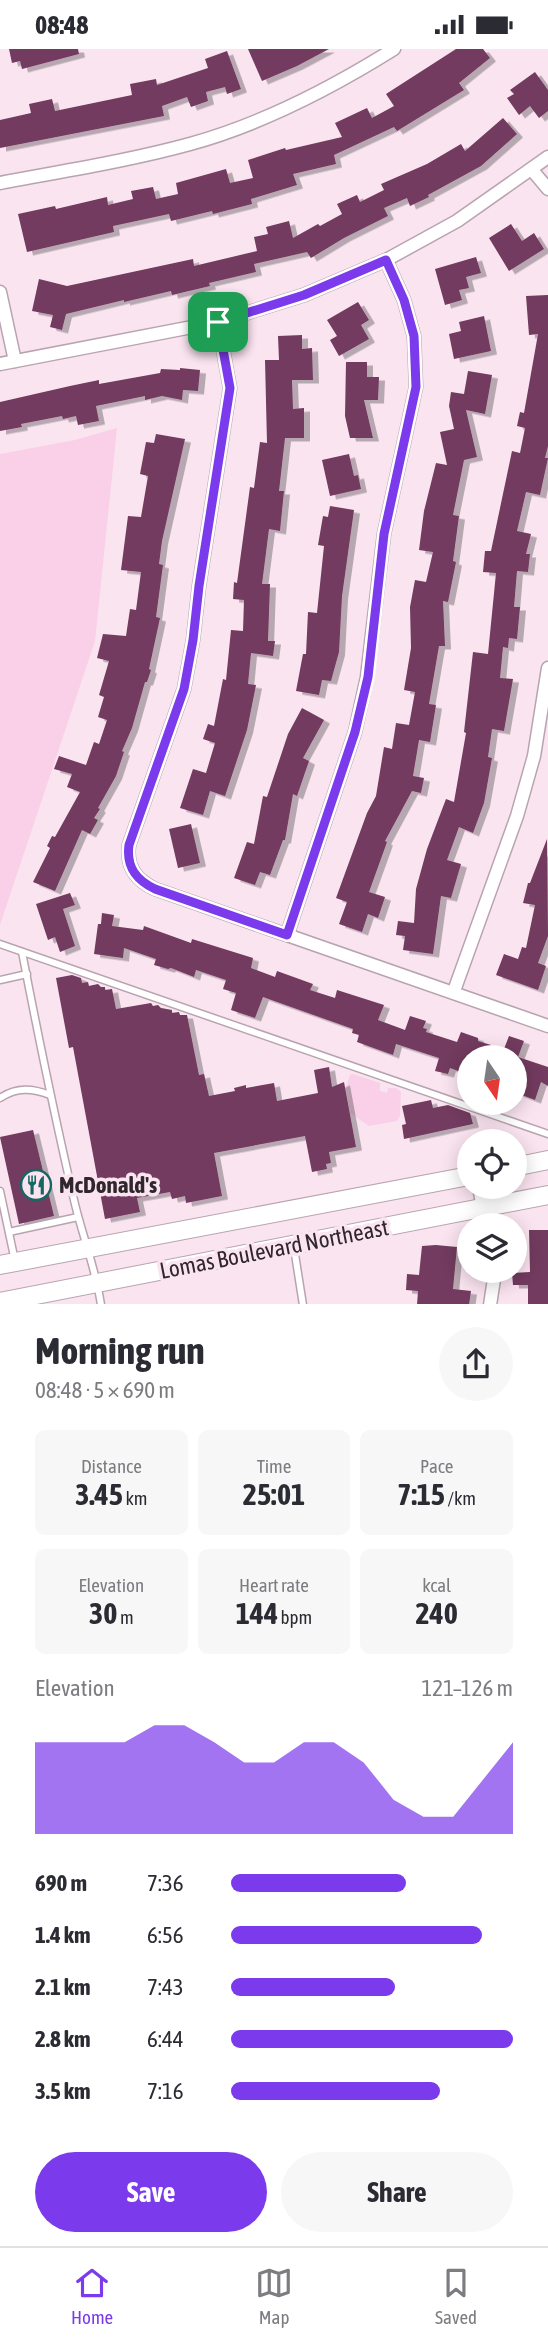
<!DOCTYPE html>
<html lang="en">
<head>
<meta charset="utf-8">
<style>
  :root { --surface:#fff; --page:#f7f7f7; --text:#2b2b33; --muted:#7c7c81; --line:#e1e1e2; --accent:#7c3aed }
  body { margin:0; font-family:"Asap Condensed",sans-serif; background:var(--page); color:var(--text); height:100vh; display:flex; flex-direction:column; font-size:26px; white-space:nowrap }
  * { box-sizing:border-box; margin:0 }
  p { font-size:23px; color:var(--muted) }
  .icon { flex:none; width:38px; height:38px; fill:none; stroke:currentColor; stroke-width:2; stroke-linecap:round; stroke-linejoin:round }
  .map { position:relative; height:1255px; overflow:hidden }
  .panel { display:flex; flex-direction:column; background:var(--surface); flex:1 }
  .panel>* { flex:none }
  .needle { width:46px; rotate:167deg }
  .tools { position:absolute; left:457px; top:996px; display:grid; gap:14px }
  .tools a { display:grid; place-items:center; width:70px; height:70px; border-radius:50%; background:var(--surface); box-shadow:0 4px 18px #0003; font-size:35px }
  .pin { position:absolute; display:grid; place-items:center; width:60px; height:60px; color:#fff; margin:-30px; border-radius:14px; box-shadow:0 4px 10px #0006 }
  .round { display:grid; place-items:center; flex:none; width:74px; height:74px; border-radius:37px; background:var(--page) }
  .headline { display:flex; align-items:center; justify-content:space-between; height:119px; padding:0 35px }
  h1 { font-size:38px; font-weight:700; line-height:52px }
  .stats { display:grid; grid-template-columns:repeat(3,1fr); gap:10px; height:119px; padding:7px 35px }
  .stats div { display:grid; align-content:center; border-radius:10px; background:var(--page); text-align:center }
  .stats b { font-size:30px; font-weight:700 }
  .stats small { font-size:19px; font-weight:400 }
  .stats p { font-size:19px }
  .chart { height:196px; padding:14px 35px }
  .chart p { display:flex; justify-content:space-between }
  .chart svg { width:100%; height:126px; margin-top:7px; fill:var(--accent); opacity:.7 }
  .action { display:flex; gap:14px; margin-top:auto; padding:14px 35px }
  .action a { flex:1; height:80px; border-radius:42px; background:var(--accent); color:#fff; font-size:28px; font-weight:700; line-height:80px; text-align:center }
  .action a+a { background:var(--page); color:var(--text) }
  ul { padding:0 35px; list-style:none; font-size:23px }
  li { display:grid; grid-template-columns:112px 84px 1fr; align-items:center; height:52px }
  li i { height:18px; border-radius:9px; background:var(--accent) }
  .status { display:flex; justify-content:space-between; align-items:center; height:49px; padding:0 35px; background:var(--surface); direction:ltr }
  .status svg { height:19px; fill:currentColor }
  .dock { display:flex; justify-content:space-around; align-items:center; height:98px; border-top:2px solid var(--line); background:var(--surface); font-size:19px; color:var(--muted) }
  .dock a { display:grid; justify-items:center; gap:4px }
  .dock .active { color:var(--accent) }
  .map>svg:first-child { display:block }
  .green { fill:#f9d0e8 }
  .building { fill:#723a5e; filter:url(#shadow) }
  .lines { fill:none; stroke-linecap:round; stroke-linejoin:round }
  .lane-casing { stroke:#b8a4af; stroke-width:9 }
  .street-casing { stroke:#b8a4af; stroke-width:15 }
  .secondary-casing { stroke:#b8a4af; stroke-width:20 }
  .lane { stroke:#fff; stroke-width:6 }
  .street { stroke:#fff; stroke-width:12 }
  .secondary { stroke:#fff; stroke-width:18 }
  .route-casing { stroke:#fff; stroke-width:14 }
  .route { stroke:#7c3aed; stroke-width:9 }
  .labels { text-anchor:middle; stroke-width:7; stroke-linejoin:round; paint-order:stroke }
  .poi-label { font-size:23px; font-weight:bold; fill:#2f272c; stroke:#fae4f0; text-anchor:start }
  .street-label { font-size:23px; fill:#2f272c; stroke:#fae4f0 }
</style>
</head>
<body>
<div class="status"><b>08:48</b><svg viewBox="0 0 49 12"><path d="M0 12V9h3v3zM5 12V6h3v6zM10 12V3h3v9zM15 12V0h3v12zM26 1h20v11H26zM47 4h2v5h-2z"/></svg></div>
<div class="map">
<svg width="548" height="1256" viewBox="0 0 548 1256">
  <defs>
    <filter id="shadow"><feDropShadow dx="6" dy="3.5" stdDeviation="0" flood-color="#0004"/></filter>
  </defs>
  <rect width="100%" height="100%" fill="#fae4f0"/>
  <g class="green">
    <polygon points="117,379 95,592 0,876 0,405 75,391"/>
    <polygon points="353,1025 380,1034 380,1042 387,1044 388,1039 396,1039 401,1043 400,1067 397,1072 369,1077 350,1064 346,1038 350,1026"/>
  </g>
  <g class="building">
    <polygon points="9,0 78,0 79,5 22,20 20,12 12,14"/>
    <polygon points="248,0 329,0 297,17 262,32"/>
    <polygon points="456,0 483,0 490,9 459,34 464,41 397,82 394,78 334,106 336,115 293,125 297,136 251,150 252,155 213,165 212,162 171,172 169,165 113,177 114,183 27,203 18,165 55,157 56,160 107,148 108,156 133,150 131,142 153,138 156,150 178,145 176,134 226,120 230,134 253,129 248,111 285,99 286,101 342,88 335,74 367,59 372,69 394,57 386,45"/>
    <polygon points="227,2 241,40 227,45 225,38 206,43 208,52 191,58 187,48 162,57 164,67 0,99 0,71 31,64 29,55 52,50 55,62 132,46 130,35 156,30 157,36 208,19 205,10"/>
    <polygon points="535,23 548,41 548,62 539,69 530,57 519,66 507,49 514,45 510,41"/>
    <polygon points="503,69 517,85 481,117 428,146 429,148 410,157 407,149 384,159 388,167 344,189 311,209 307,203 254,215 256,223 209,234 210,237 172,246 171,242 124,253 124,251 66,265 62,281 50,278 53,266 32,262 39,230 67,237 193,210 194,217 257,202 254,188 268,185 266,178 289,172 293,189 318,175 320,177 342,165 337,155 357,146 360,153 384,141 381,135 427,115 461,95 465,102"/>
    <polygon points="511,175 522,192 534,184 544,200 509,222 489,189"/>
    <polygon points="476,208 481,224 466,228 469,239 459,241 462,251 445,256 435,220"/>
    <polygon points="548,246 548,397 545,409 548,409 540,446 526,443 517,482 531,485 526,505 530,505 528,523 517,522 514,558 520,558 517,590 509,589 508,599 503,598 500,629 513,630 504,682 492,680 488,708 492,709 484,754 473,784 459,778 447,811 461,815 451,849 441,847 433,905 403,901 405,887 396,886 398,872 414,874 416,840 427,800 446,750 454,753 466,684 464,683 473,603 488,605 496,524 483,523 485,502 491,502 512,402 520,404 525,379 517,377 520,363 524,364 538,285 529,286 526,247"/>
    <polygon points="358,253 369,271 361,276 369,290 339,307 330,291 337,287 327,271"/>
    <polygon points="484,267 491,302 454,310 449,285 461,282 459,273"/>
    <polygon points="302,286 302,300 312,299 313,331 292,331 293,360 304,359 304,389 285,389 279,442 284,442 280,482 269,480 262,535 270,535 268,592 275,592 273,607 251,604 248,635 256,636 247,681 225,747 210,742 203,766 180,759 193,720 206,724 215,694 203,690 208,675 214,677 223,630 226,631 231,581 243,582 244,551 233,550 234,533 237,534 250,438 254,439 260,393 267,394 265,311 279,311 278,287"/>
    <polygon points="346,313 367,313 367,328 379,328 378,351 364,351 373,389 350,389 345,367"/>
    <polygon points="180,319 200,321 198,342 183,341 182,351 162,347 145,351 145,347 96,357 99,372 78,376 76,367 63,370 62,367 21,375 22,378 0,382 0,353 70,337 99,331 99,335 160,324 161,320 180,321"/>
    <polygon points="468,322 492,326 485,365 466,361 477,408 464,411 453,466 459,467 453,512 456,513 448,553 443,552 445,597 439,597 429,655 436,656 430,693 419,691 413,727 424,729 421,744 412,742 385,792 387,793 369,843 385,848 378,869 368,865 362,883 339,875 347,853 336,849 367,764 376,747 384,698 392,700 396,674 409,676 415,643 404,641 411,599 410,558 415,531 426,533 433,503 419,501 424,462 436,414 447,416 440,383 454,380 449,357 451,343 464,345"/>
    <polygon points="156,385 185,390 162,492 159,515 163,516 156,568 160,569 149,620 151,621 147,633 145,633 132,679 122,702 124,703 116,727 98,759 100,760 94,769 98,771 90,785 82,781 55,842 33,833 50,799 47,797 52,787 55,788 80,743 67,738 72,725 54,720 59,707 86,716 94,693 99,695 107,671 98,668 104,648 99,646 109,612 97,609 103,585 126,587 130,560 136,561 141,523 121,521 128,467 141,468 148,427 140,425 146,393 154,394"/>
    <polygon points="349,405 354,427 358,426 361,440 330,447 322,411"/>
    <polygon points="330,457 354,461 342,547 339,603 331,632 322,631 319,646 296,642 303,605 306,605 308,563 317,564 324,497 318,496 323,467 328,468"/>
    <polygon points="302,659 324,671 303,709 309,712 297,747 293,745 285,791 283,791 270,826 260,823 255,836 234,829 247,793 254,795 263,747 267,748 288,685"/>
    <polygon points="191,775 200,814 178,819 169,780"/>
    <polygon points="547,790 548,887 538,914 546,917 538,941 496,926 504,905 518,910 522,898 526,899 535,856 523,854 528,834 530,834"/>
    <polygon points="70,844 75,856 63,860 75,897 60,903 55,888 48,891 36,855"/>
    <polygon points="102,864 114,866 112,877 143,881 144,877 191,894 192,890 253,909 251,919 275,928 277,922 313,935 310,941 335,949 337,941 384,956 378,971 405,981 410,967 426,972 423,979 427,980 426,983 457,993 461,983 478,989 478,992 504,1000 509,987 524,992 518,1008 548,1018 548,1037 541,1033 535,1051 514,1043 514,1008 469,1008 469,1026 450,1019 448,1025 435,1022 439,1009 396,995 393,1006 357,993 359,986 352,984 353,980 263,948 255,969 231,961 236,944 223,940 226,931 196,921 194,928 171,919 168,920 154,916 156,910 124,899 123,909 94,905 98,875 101,875"/>
    <polygon points="72,926 81,929 82,934 88,933 89,937 98,935 101,938 105,938 105,941 112,940 116,960 151,954 153,957 158,956 161,959 172,961 172,964 179,963 180,966 187,966 199,1026 204,1025 209,1047 235,1042 234,1039 246,1036 246,1039 274,1034 277,1052 318,1044 314,1021 329,1018 332,1038 344,1033 356,1098 329,1103 331,1114 326,1115 327,1120 312,1123 305,1087 214,1104 222,1147 186,1154 185,1147 172,1150 170,1143 137,1149 140,1163 105,1170 73,998 69,999 56,929"/>
    <polygon points="431,1051 433,1059 448,1056 470,1064 473,1075 404,1090 402,1076 406,1075 402,1057"/>
    <polygon points="33,1081 54,1167 19,1175 0,1088"/>
    <polygon points="529,1181 548,1181 548,1256 528,1256 528,1236 513,1236 512,1224 530,1223"/>
    <polygon points="436,1196 457,1198 453,1240 471,1242 469,1256 417,1256 418,1242 406,1241 407,1225 419,1226 422,1197"/>
  </g>
  <g class="lines">
    <g class="lane-casing">
      <g id="lane">
        <polyline points="0,895 548,1085"/>
        <path d="M22,903C38,986 55,1069 74,1151C82,1186 96,1220 101,1256"/>
        <polyline points="0,931 27,925"/>
        <path d="M0,1049C17,1038 32,1039 50,1046"/>
        <polyline points="0,1142 15,1212"/>
        <polyline points="9,1183 78,1168"/>
        <polyline points="294,1199 303,1256"/>
      </g>
    </g>
    <g class="street-casing">
      <g id="street">
        <polyline points="532,121 548,140"/>
        <path d="M0,134C63,122 128,112 190,95C263,75 330,40 394,0"/>
        <polyline points="0,243 15,312"/>
        <path d="M218,273L230,339L199,537L193,591L184,640L129,796C126,818 136,831 155,840L548,977"/>
        <polyline points="0,315 218,273 304,246 386,211 457,172 548,108"/>
        <polyline points="287,886 355,683 367,628 384,485 416,338 414,287 404,251 386,211"/>
        <polyline points="454,942 517,767 534,707 548,619"/>
        <polyline points="479,1138 486,1176"/>
        <polyline points="490,1256 494,1230 493,1222"/>
      </g>
    </g>
    <g class="secondary-casing">
      <g id="secondary">
        <polyline points="514,1118 548,1111"/>
        <polyline points="0,1216 469,1127"/>
        <polyline points="0,1253 548,1146"/>
      </g>
    </g>
    <use href="#lane" class="lane"/>
    <use href="#street" class="street"/>
    <use href="#secondary" class="secondary"/>
  </g>
  <g class="lines">
    <g class="route-casing">
      <path id="route" d="M386,211L404,251L414,287L416,338L384,485L368,628L355,683L287,886L155,840C136,831 126,818 129,796L184,640L193,591L199,537L230,339L218,273L304,246Z"/>
    </g>
    <use href="#route" class="route"/>
  </g>
  <defs>
    <g id="restaurant-ring" transform="scale(1.575)"><circle r="9.5" fill="#fae4f0" stroke="#186664" stroke-width="1.5"/><path d="M-5-6h1v4h1v-4h1v4h1v-4h1v5L-1.5 .5V6h-2V.5L-5-1ZM5-6V6H3V1.5H1.5Q1.5-4 5-6Z" fill="#186664"/></g>
  </defs>
  <g fill-rule="evenodd">
    <use href="#restaurant-ring" x="36" y="1136"/>
  </g>
  <g class="labels">
    <g class="poi-label">
      <text x="59" y="1144">McDonald's</text>
    </g>
    <g class="street-label">
      <text transform="translate(274 1200) rotate(-11)" y="8">Lomas Boulevard Northeast</text>
    </g>
  </g>
</svg>
<div class="tools">
<a><svg class="needle" viewBox="-14 -14 28 28"><path d="M0-13l5 13h-10z" fill="#e53935"/><path d="M0 13l5-13h-10z" fill="#7c7c81"/></svg></a>
<a><svg class="icon" aria-label="locate" viewBox="0 0 24 24"><circle cx="12" cy="12" r="6"/><path d="M12 2v4M12 18v4M2 12h4M18 12h4"/></svg></a>
<a><svg class="icon" aria-label="layers" viewBox="0 0 24 24"><path d="M12 4l9 5-9 5-9-5zM3 14l9 5 9-5"/></svg></a>
</div>
<div class="pin" style="left:218px;top:273px;background:#1e9e55"><svg class="icon" aria-label="arrive" viewBox="0 0 24 24"><path d="M6 21V4h12l-3 4 3 4H6"/></svg></div>
</div>
<section class="panel">
<div class="headline"><div><h1>Morning run</h1><p>08:48 · 5 × 690 m</p></div><a class="round"><svg class="icon" aria-label="share" viewBox="0 0 24 24"><path d="M12 15V3M7 8l5-5 5 5M5 13v7h14v-7"/></svg></a></div>
<div class="stats">
<div><p>Distance</p><b>3.45<small> km</small></b></div>
<div><p>Time</p><b>25:01</b></div>
<div><p>Pace</p><b>7:15<small> /km</small></b></div>
</div>
<div class="stats">
<div><p>Elevation</p><b>30<small> m</small></b></div>
<div><p>Heart rate</p><b>144<small> bpm</small></b></div>
<div><p>kcal</p><b>240</b></div>
</div>
<div class="chart"><p><span>Elevation</span>121–126 m</p>
<svg viewBox="0 0 160 44" preserveAspectRatio="none"><path d="M0 44V12L10 12L20 12L30 12L40 6L50 6L60 12L70 19L80 19L90 12L100 12L110 19L120 32L130 38L140 38L150 25L160 12V44z"/></svg>
</div>
<ul>
<li><b>690 m</b>7:36<i style="width:62%"></i></li>
<li><b>1.4 km</b>6:56<i style="width:89%"></i></li>
<li><b>2.1 km</b>7:43<i style="width:58%"></i></li>
<li><b>2.8 km</b>6:44<i style="width:100%"></i></li>
<li><b>3.5 km</b>7:16<i style="width:74%"></i></li>
</ul>
<div class="action"><a>Save</a><a>Share</a></div>
</section>
<nav class="dock">
<a class="active"><svg class="icon" aria-label="home" viewBox="0 0 24 24"><path d="M3 11l9-7 9 7M6 9v11h12V9"/></svg>Home</a>
<a><svg class="icon" aria-label="map" viewBox="0 0 24 24"><path d="M3 6l6-2 6 2 6-2v14l-6 2-6-2-6 2zM9 4v14M15 6v14"/></svg>Map</a>
<a><svg class="icon" aria-label="saved" viewBox="0 0 24 24"><path d="M7 4h10v16l-5-4-5 4z"/></svg>Saved</a>
</nav>
</body>
</html>
